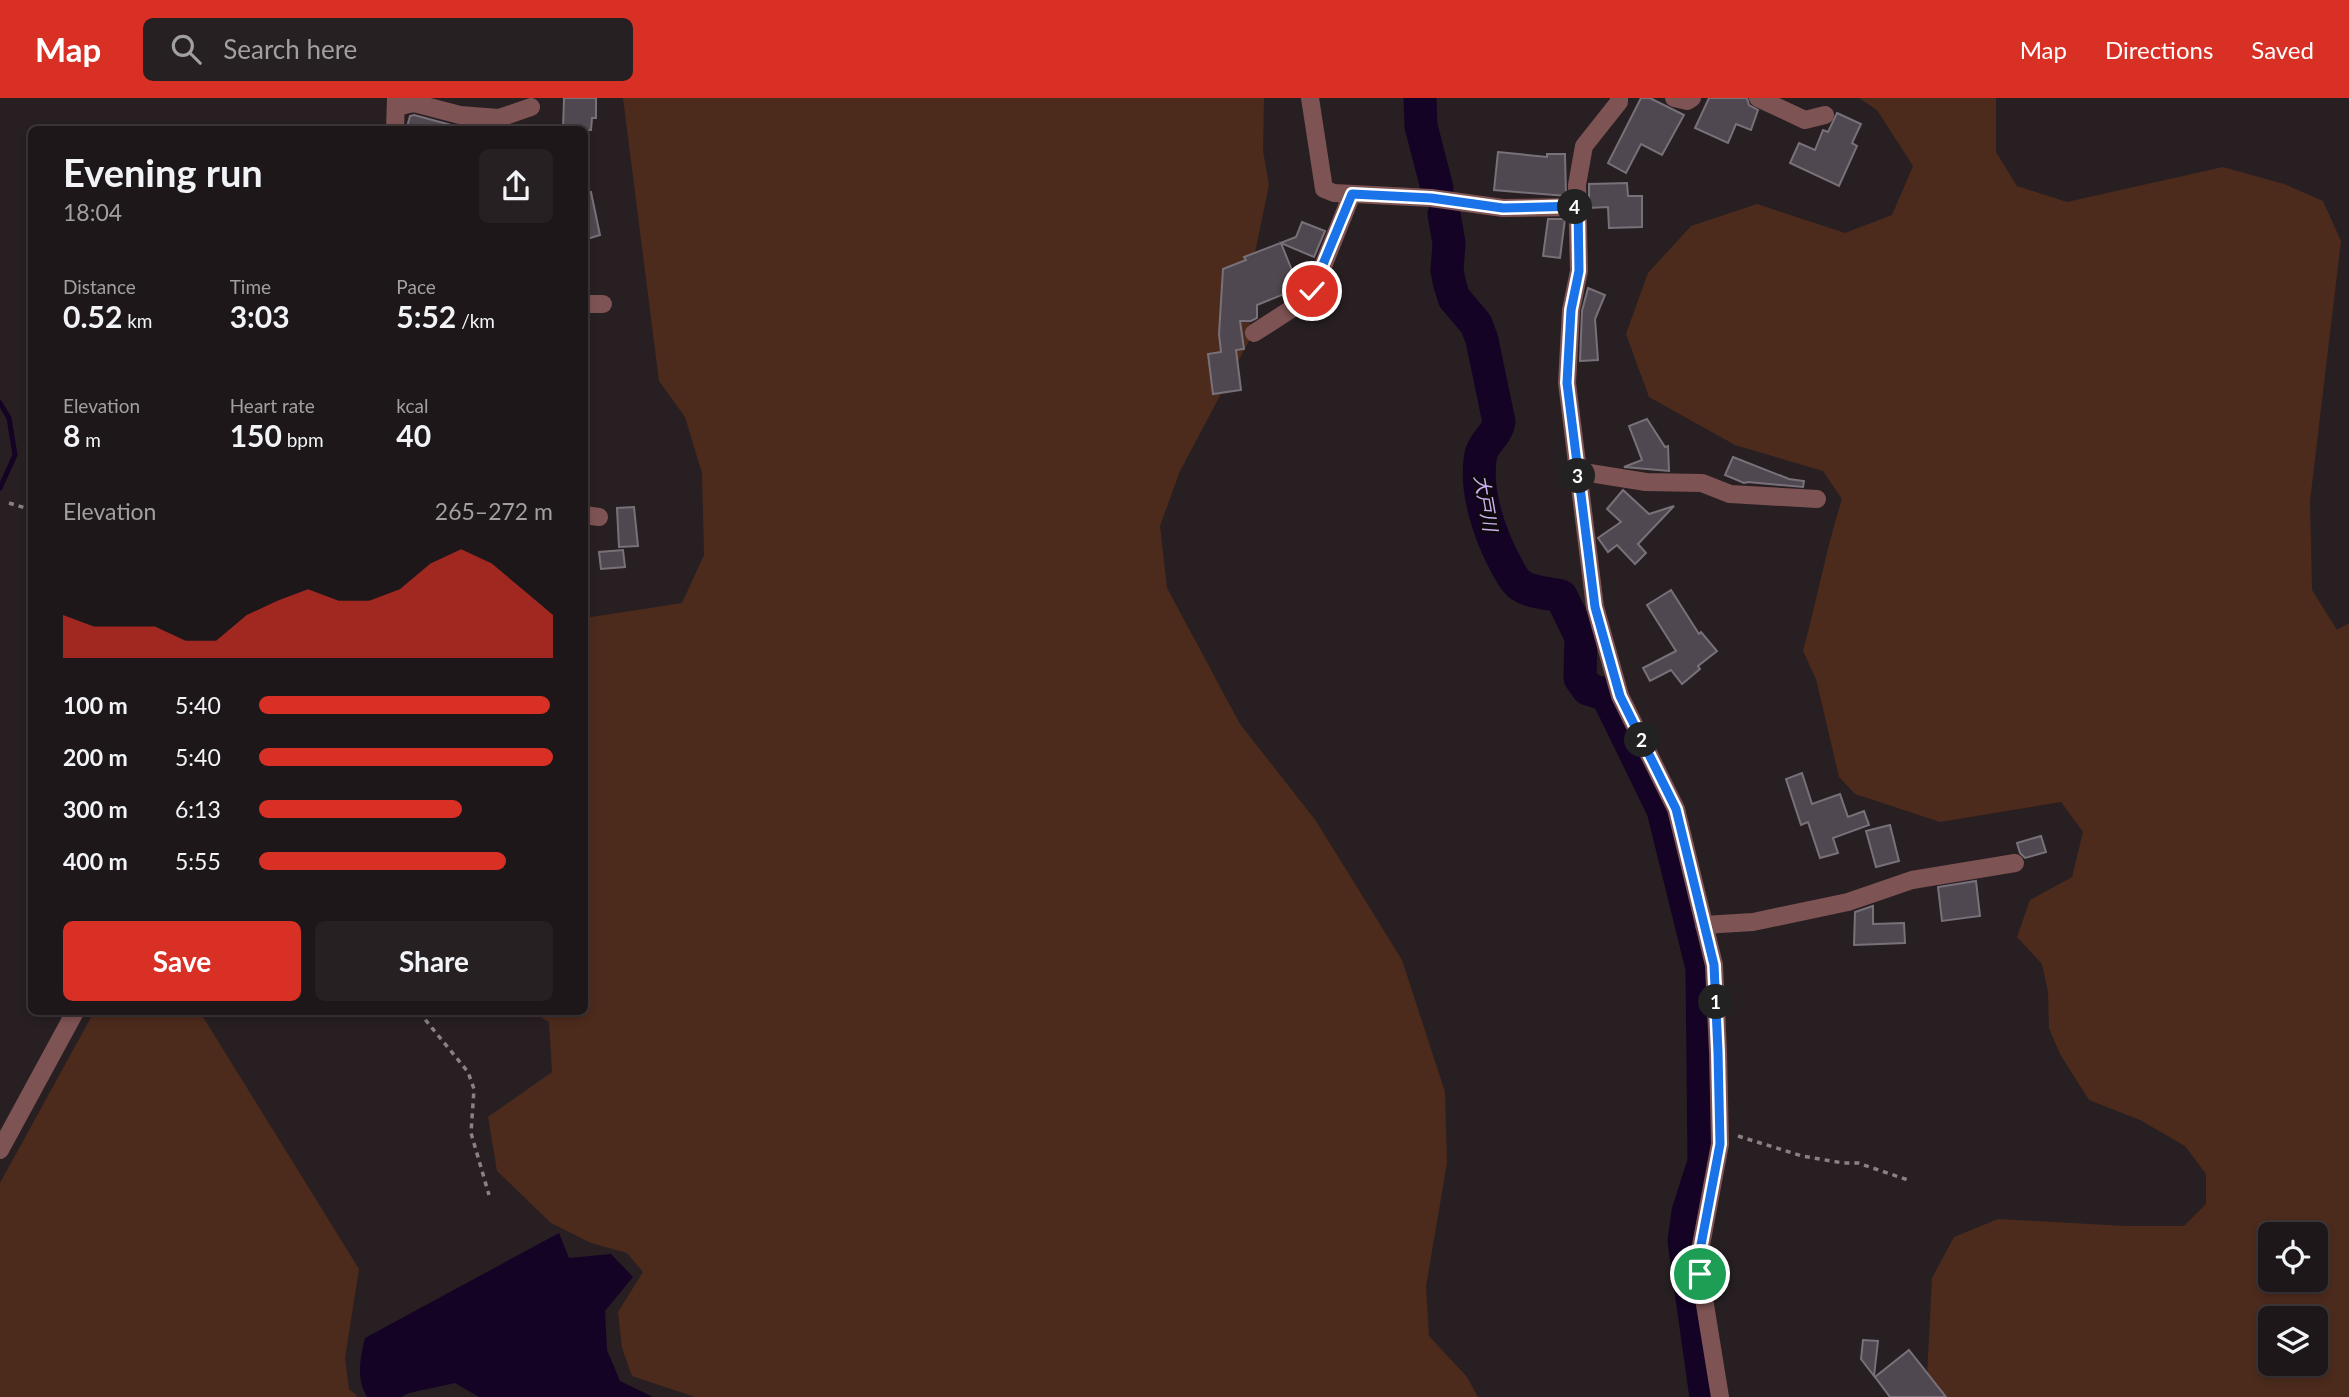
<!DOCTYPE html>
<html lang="en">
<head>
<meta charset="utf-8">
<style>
  :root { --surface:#1e171a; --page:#262023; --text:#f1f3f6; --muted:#a19fa2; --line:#3c3639; --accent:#d93025 }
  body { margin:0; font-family:Lato,"Noto Sans JP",sans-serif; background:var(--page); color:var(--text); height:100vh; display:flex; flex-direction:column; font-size:26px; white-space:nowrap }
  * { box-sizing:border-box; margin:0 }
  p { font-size:23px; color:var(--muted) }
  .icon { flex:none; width:38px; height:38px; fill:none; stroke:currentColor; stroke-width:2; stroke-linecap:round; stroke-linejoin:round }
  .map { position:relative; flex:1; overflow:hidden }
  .details { position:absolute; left:28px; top:28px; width:560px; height:889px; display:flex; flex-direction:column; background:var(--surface); border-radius:10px; box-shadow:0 4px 10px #0003,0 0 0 2px var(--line) }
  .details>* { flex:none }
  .fabs { position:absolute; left:2258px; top:1124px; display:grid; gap:14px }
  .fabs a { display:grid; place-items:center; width:70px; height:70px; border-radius:10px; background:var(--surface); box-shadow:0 4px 10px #0003,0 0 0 2px var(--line); font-size:35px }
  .pin { position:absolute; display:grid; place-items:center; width:60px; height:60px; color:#fff; margin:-30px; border:4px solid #fff; border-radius:50%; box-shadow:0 2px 7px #0007 }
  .km { position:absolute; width:35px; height:35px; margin:-18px; border-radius:50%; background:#222; color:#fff; font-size:19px; line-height:35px; text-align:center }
  .round { display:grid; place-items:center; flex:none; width:74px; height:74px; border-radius:10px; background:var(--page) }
  .headline { display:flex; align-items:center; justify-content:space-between; height:119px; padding:0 35px }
  h1 { font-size:38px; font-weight:700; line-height:52px }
  .stats { display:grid; grid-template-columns:repeat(3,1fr); gap:10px; height:119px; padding:7px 35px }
  .stats div { display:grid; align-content:center }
  .stats b { font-size:30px; font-weight:700 }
  .stats small { font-size:19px; font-weight:400 }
  .stats p { font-size:19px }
  .chart { height:196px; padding:14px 35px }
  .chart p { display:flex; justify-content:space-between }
  .chart svg { width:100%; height:126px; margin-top:7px; fill:var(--accent); opacity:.7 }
  .primary-button { display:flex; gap:14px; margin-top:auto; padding:14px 35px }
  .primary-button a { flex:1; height:80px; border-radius:10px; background:var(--accent); color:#fff; font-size:28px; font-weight:700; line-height:80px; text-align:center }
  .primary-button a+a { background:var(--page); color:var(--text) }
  ul { padding:0 35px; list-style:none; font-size:23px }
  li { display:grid; grid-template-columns:112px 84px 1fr; align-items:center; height:52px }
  li i { height:18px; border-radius:9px; background:var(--accent) }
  header { display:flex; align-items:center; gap:42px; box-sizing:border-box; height:98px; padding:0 35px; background:var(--accent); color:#fff }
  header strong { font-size:33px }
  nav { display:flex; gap:38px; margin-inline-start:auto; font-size:24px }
  .search { width:490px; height:63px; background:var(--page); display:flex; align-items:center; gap:18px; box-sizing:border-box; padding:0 24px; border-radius:10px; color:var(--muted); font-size:26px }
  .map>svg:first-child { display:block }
  .green { fill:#4c2b1c; fill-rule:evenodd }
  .water { fill:#140325 }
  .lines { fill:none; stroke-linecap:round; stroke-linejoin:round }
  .stream { stroke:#140325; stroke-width:5 }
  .river { stroke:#140325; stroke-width:33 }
  .building { fill:#504850; stroke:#797179; stroke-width:2 }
  .path { stroke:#898184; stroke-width:3.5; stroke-dasharray:5 5; stroke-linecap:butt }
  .street { stroke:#7e5353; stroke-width:18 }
  .route-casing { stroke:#fff; stroke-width:14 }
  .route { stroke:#1a73e8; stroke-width:9 }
  .labels { text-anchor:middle; stroke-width:5; stroke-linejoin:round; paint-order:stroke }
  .water-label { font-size:19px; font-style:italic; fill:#ccb0f5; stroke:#0e0a0c }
</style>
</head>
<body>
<header>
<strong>Map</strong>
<div class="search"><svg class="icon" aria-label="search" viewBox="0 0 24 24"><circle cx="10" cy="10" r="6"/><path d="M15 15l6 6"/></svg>Search here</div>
<nav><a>Map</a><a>Directions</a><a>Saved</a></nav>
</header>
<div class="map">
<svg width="2349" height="1299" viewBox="0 0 2349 1299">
  <rect width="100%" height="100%" fill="#281f22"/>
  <g class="green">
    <polygon points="623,0 1264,0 1263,53 1269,87 1252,169 1249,243 1180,373 1160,428 1167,490 1240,626 1316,723 1402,862 1445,994 1447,1065 1426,1188 1429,1238 1467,1279 1478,1299 695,1299 632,1278 622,1250 618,1214 643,1174 627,1155 591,1145 551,1125 497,1073 488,1019 552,974 549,924 531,914 584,914 585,520 682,505 704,457 702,375 685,319 659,283"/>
    <path d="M1859,0H1996V54L2017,88L2067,104L2223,69L2284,86L2323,103L2341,143L2310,403L2312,492L2337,532L2349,525V1299H1926L1932,1180L1954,1139L1998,1121L2125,1128H2184L2206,1106V1076L2185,1048L2140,1022L2089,1002L2060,956L2049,930L2048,894L2042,866L2017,839L2030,802L2072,779L2083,734L2061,704L1940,724L1855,696L1839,679L1816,581L1803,553C1817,502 1826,451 1842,401L1823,373L1735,347L1649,299L1626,236L1648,175L1691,128L1757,106L1845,135L1892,117L1913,68L1877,12ZM2270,1136H2315V1181H2270ZM2270,1220H2315V1265H2270Z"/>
    <polygon points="94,914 200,914 359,1171 345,1260 349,1291 358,1299 0,1299 0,1085"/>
  </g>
  <path class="water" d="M559,1135L569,1160L611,1156L633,1179L605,1213L607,1252L620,1283L653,1299H479L455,1285L409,1295L401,1299H367C356,1279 360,1261 365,1240Z"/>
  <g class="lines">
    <polyline class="stream" points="0,305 9,320 15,357 0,390"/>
    <g class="river">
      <polyline points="1420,0 1421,28 1437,90"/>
      <path d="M1444,116L1449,145L1447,173L1450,187L1454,200L1476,226L1482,242L1499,324C1497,337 1484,344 1481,356C1474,390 1489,435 1505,465C1509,472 1513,482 1520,487C1531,495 1548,495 1561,498L1581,539L1580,580L1588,591L1607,597L1663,712L1702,870L1704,1064L1688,1114L1684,1143L1706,1299"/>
    </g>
  </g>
  <g class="building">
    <polygon points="564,0 596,0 596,20 592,20 591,32 563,32"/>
    <polygon points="1641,0 1650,0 1684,17 1662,57 1641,46 1626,75 1608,65"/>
    <polygon points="1709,0 1747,0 1749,7 1758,12 1751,32 1736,26 1728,45 1695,30"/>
    <polygon points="1837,15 1861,26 1852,45 1857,48 1839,88 1790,65 1799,45 1815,52 1823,32 1828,34"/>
    <polygon points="414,17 455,28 455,32 416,32 407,29 410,18"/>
    <polygon points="1498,54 1547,59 1547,56 1565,56 1566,98 1494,92"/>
    <polygon points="1627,85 1628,98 1642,98 1642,129 1609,130 1608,109 1589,110 1589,86"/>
    <polygon points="584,94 591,94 600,137 584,142"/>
    <polygon points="1548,121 1565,121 1560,160 1543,158"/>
    <polygon points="1302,124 1325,133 1314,159 1281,145 1299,190 1257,207 1257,220 1251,223 1240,223 1244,251 1236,252 1241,292 1213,296 1208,256 1221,254 1219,236 1223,171 1246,162 1244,159 1296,139"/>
    <polygon points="1588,190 1605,197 1595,221 1598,262 1580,263 1582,213"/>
    <polygon points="1647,321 1665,349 1668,348 1669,373 1624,369 1642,362 1629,328"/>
    <polygon points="1733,359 1789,381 1804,383 1803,389 1748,384 1744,385 1725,377"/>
    <polygon points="1623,392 1649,416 1674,408 1638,446 1646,455 1635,466 1617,447 1608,454 1598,440 1621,424 1607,411"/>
    <polygon points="634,409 638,448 619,449 617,410"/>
    <polygon points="623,452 625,469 601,471 599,454"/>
    <polygon points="1671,492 1699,536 1701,534 1717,553 1698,568 1700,571 1682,586 1671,572 1650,583 1643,570 1676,553 1647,507"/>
    <polygon points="1802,675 1812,706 1840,696 1848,719 1864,713 1869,727 1833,740 1838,755 1820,760 1808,724 1801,727 1786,681"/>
    <polygon points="1890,727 1899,763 1876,769 1866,733"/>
    <polygon points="2041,738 2046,754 2025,760 2020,755 2017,745"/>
    <polygon points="1976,783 1980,818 1942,823 1938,789"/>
    <polygon points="1873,808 1873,826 1904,825 1905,845 1854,847 1855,814"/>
    <polygon points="1863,1242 1878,1243 1874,1278 1861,1261"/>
    <polygon points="1909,1252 1946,1299 1890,1299 1875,1279"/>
  </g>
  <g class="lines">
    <g class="path">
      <polyline points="9,405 32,412"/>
      <polyline points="419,914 468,974 474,991 471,1035 489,1097"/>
      <polyline points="1738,1038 1802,1058 1843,1065 1858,1065 1908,1082"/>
    </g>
    <g class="street">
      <polyline points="397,0 396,9 414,5 460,17 499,20 531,9"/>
      <polyline points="1310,0 1324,91 1334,95 1431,100 1503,110 1578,109"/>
      <polyline points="1619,0 1619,4 1584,48 1577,87 1579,173 1571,212 1567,285 1595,509 1620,598 1676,711 1714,867 1718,954 1720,1046 1701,1147 1700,1176 1720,1299"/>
      <polyline points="1674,0 1687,3 1692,0"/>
      <polyline points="1758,0 1805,22 1825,17"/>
      <polyline points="395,32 396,0"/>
      <polyline points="584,206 603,206"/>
      <polyline points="1254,235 1293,210 1313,193 1352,96"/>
      <polyline points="1577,373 1646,384 1702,385 1730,396 1817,401"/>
      <polyline points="584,417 599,419"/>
      <polyline points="1704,827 1753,824 1848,804 1912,782 2015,765"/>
      <polyline points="0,1052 75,914"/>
    </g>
  </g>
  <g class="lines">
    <g class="route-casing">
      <polyline id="route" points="1312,193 1352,96 1431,100 1503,110 1578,108 1579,173 1571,212 1567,285 1595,509 1620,598 1676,711 1714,867 1718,954 1720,1046 1701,1147 1700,1176"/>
    </g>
    <use href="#route" class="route"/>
  </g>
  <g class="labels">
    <g class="water-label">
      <text transform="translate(1486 405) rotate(80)" y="7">大戸川</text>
    </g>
  </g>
</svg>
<div class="fabs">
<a><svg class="icon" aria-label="locate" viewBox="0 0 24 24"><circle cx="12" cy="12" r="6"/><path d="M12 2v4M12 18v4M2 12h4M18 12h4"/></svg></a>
<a><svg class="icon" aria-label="layers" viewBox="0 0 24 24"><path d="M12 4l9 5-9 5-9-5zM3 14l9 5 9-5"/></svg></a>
</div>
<div class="pin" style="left:1700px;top:1176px;background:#1e9e55"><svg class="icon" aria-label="arrive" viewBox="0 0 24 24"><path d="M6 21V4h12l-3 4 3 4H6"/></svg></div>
<div class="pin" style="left:1312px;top:193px;background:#d93025"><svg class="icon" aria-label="check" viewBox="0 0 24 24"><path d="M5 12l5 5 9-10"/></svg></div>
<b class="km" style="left:1716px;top:904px">1</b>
<b class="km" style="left:1642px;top:642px">2</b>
<b class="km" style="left:1578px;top:378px">3</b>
<b class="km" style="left:1575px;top:109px">4</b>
<section class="details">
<div class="headline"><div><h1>Evening run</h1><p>18:04</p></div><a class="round"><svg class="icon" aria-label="share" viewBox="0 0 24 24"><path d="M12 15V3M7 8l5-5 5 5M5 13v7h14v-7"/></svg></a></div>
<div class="stats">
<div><p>Distance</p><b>0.52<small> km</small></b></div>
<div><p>Time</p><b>3:03</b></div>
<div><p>Pace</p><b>5:52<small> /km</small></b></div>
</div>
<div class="stats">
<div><p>Elevation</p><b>8<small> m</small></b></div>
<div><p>Heart rate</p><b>150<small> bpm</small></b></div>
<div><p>kcal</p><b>40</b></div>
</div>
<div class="chart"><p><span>Elevation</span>265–272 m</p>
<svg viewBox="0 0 160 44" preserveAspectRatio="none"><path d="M0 44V29L10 33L20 33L30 33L40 38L50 38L60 29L70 24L80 20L90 24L100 24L110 20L120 11L130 6L140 11L150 20L160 29V44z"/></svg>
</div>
<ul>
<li><b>100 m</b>5:40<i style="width:99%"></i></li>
<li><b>200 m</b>5:40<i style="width:100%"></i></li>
<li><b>300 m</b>6:13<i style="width:69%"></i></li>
<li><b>400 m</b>5:55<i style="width:84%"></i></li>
</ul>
<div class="primary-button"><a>Save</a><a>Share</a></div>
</section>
</div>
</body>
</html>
